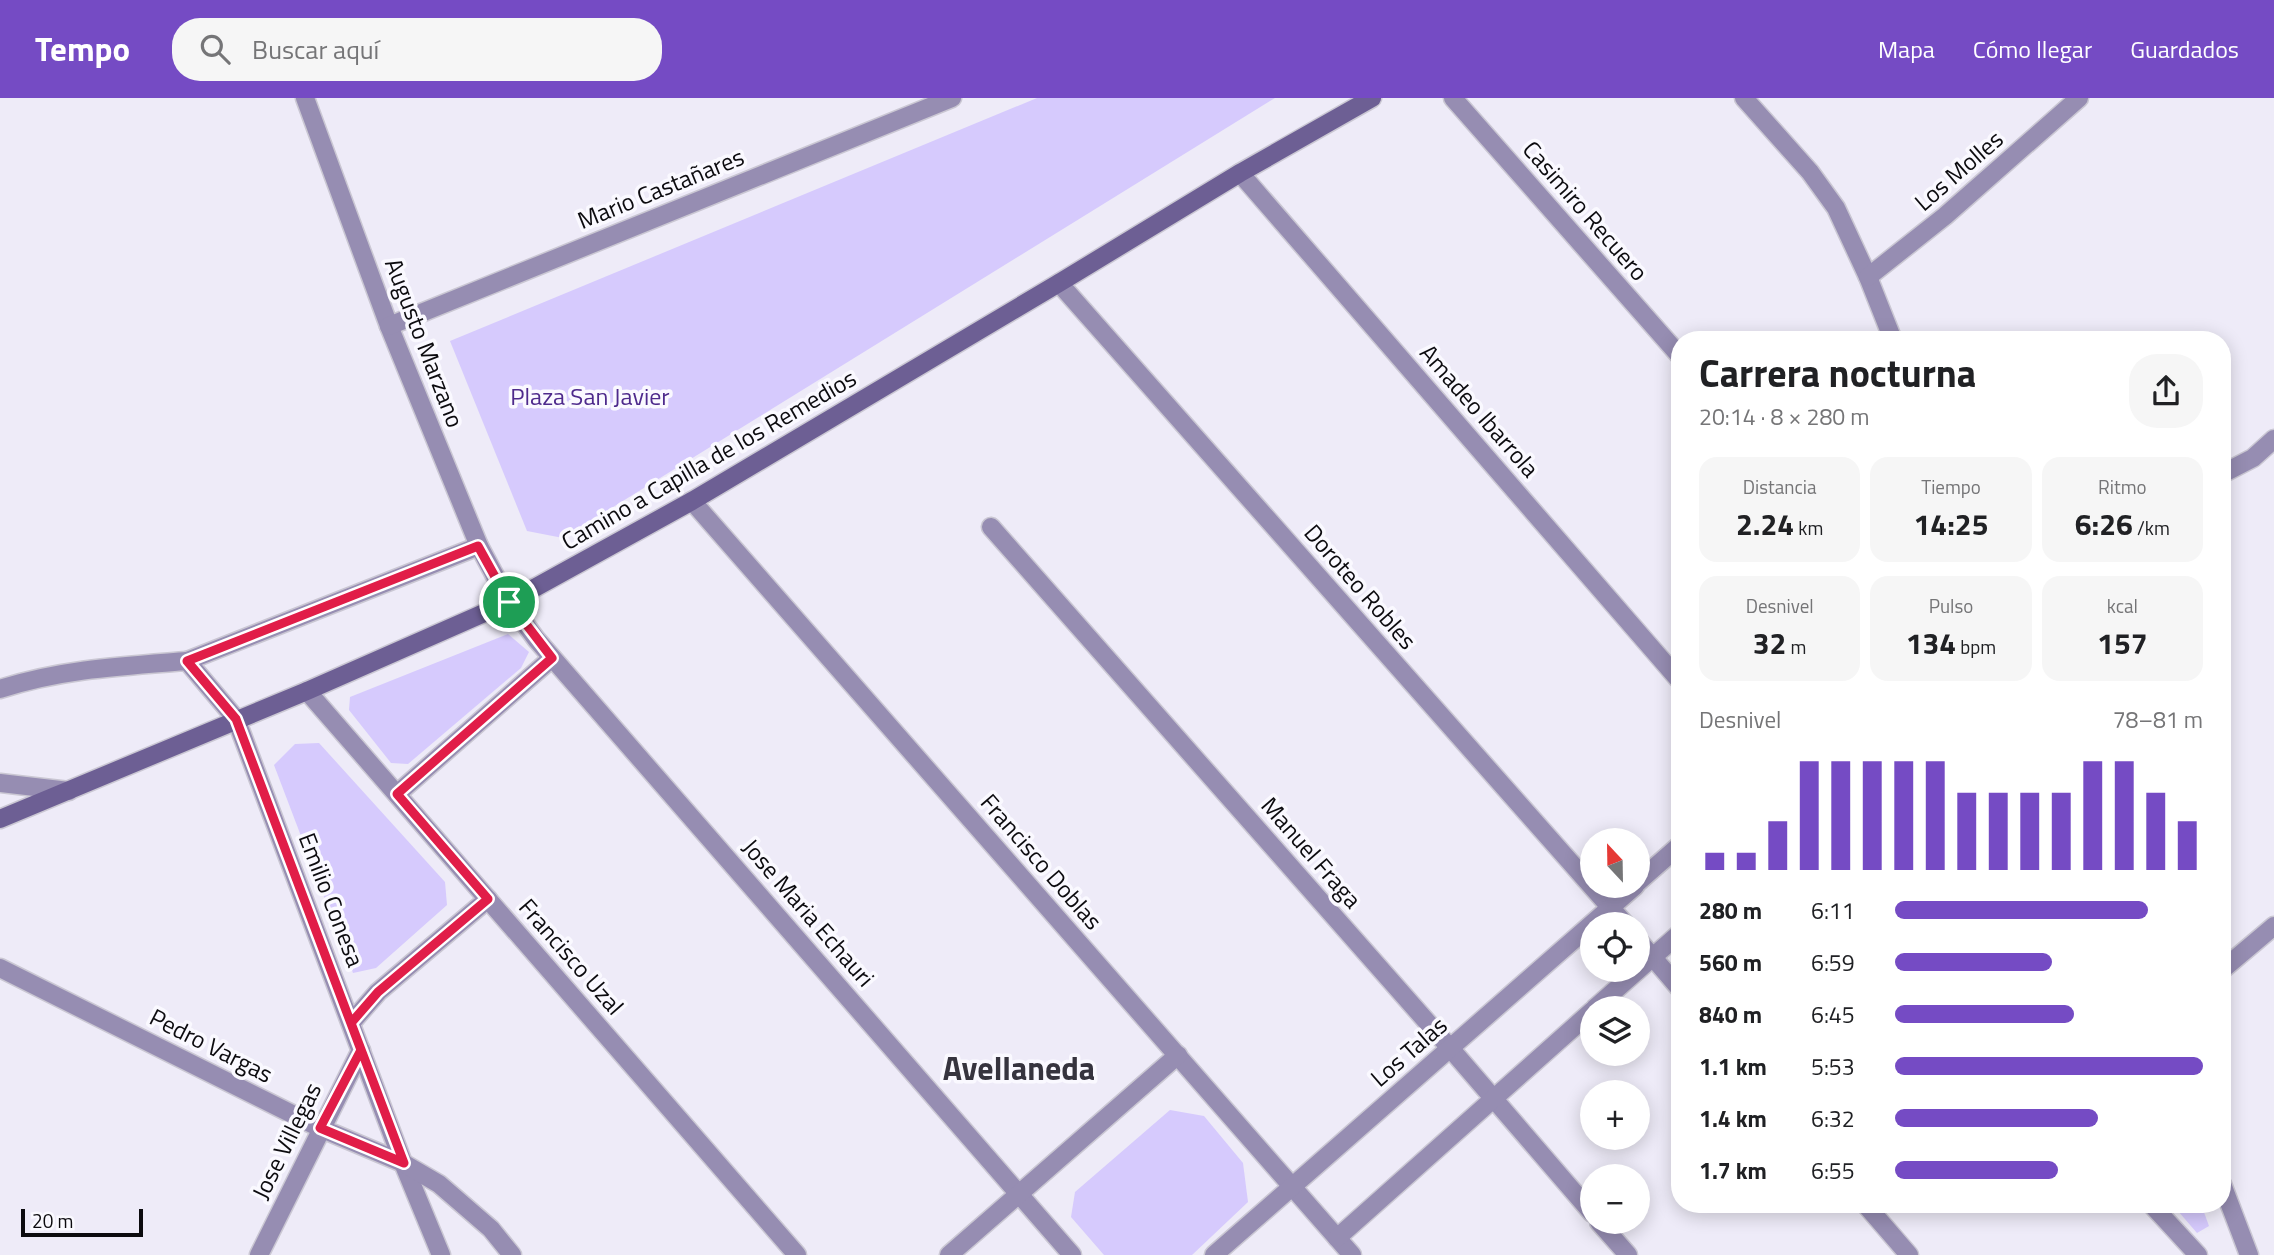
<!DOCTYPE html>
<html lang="es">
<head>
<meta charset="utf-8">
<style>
  :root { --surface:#fff; --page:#f6f6f6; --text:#202124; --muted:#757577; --accent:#754bc4 }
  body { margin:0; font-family:"Titillium Web",sans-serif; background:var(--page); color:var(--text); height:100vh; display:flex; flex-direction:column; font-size:26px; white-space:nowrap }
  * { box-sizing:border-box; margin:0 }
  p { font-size:23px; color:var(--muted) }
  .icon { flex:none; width:38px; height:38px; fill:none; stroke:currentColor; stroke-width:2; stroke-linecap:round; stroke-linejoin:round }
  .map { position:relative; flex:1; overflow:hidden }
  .drawer { position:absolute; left:1671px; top:233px; width:560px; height:882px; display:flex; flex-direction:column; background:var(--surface); border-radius:28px; box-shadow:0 4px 18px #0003 }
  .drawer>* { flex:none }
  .needle { width:46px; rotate:338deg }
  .fabs { position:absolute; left:1580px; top:730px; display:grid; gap:14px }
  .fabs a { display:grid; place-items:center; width:70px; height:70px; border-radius:50%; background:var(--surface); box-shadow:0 4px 18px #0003; font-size:35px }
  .scale { position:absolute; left:21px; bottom:18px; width:122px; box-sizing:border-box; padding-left:7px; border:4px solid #0c0b0f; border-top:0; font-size:19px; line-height:24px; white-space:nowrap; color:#0c0b0f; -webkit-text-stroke:5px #faf9ff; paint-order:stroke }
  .pin { position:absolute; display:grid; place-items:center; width:60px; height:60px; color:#fff; margin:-30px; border:4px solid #fff; border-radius:50%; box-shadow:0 2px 7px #0007 }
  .round { display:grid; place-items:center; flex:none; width:74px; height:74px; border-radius:28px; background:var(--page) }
  .overview { display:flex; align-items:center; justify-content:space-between; height:119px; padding:0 28px }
  h1 { font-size:38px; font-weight:700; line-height:52px }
  .stats { display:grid; grid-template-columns:repeat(3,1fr); gap:10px; height:119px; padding:7px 28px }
  .stats div { display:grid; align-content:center; border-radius:18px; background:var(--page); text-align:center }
  .stats b { font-size:30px; font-weight:700 }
  .stats small { font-size:19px; font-weight:400 }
  .stats p { font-size:19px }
  .chart { height:196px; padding:14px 28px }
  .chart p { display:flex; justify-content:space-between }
  .chart svg { width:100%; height:126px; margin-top:7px; stroke:var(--accent); stroke-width:6 }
  ul { padding:0 28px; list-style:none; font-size:23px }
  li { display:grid; grid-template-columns:112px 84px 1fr; align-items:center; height:52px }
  li i { height:18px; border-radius:9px; background:var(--accent) }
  header { display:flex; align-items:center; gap:42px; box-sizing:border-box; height:98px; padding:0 35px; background:var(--accent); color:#fff }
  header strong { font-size:33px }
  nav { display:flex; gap:38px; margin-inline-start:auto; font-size:24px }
  .search { width:490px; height:63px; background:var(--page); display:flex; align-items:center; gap:18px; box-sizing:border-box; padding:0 24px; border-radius:28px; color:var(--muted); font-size:26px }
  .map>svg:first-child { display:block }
  .green { fill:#d6cafd }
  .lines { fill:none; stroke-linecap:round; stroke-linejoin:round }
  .lane-casing { stroke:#cac7d3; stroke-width:21 }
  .street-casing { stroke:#cac7d3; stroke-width:21 }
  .secondary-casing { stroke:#cac7d3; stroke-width:21 }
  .lane { stroke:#968db2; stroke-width:18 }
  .street { stroke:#968db2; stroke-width:18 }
  .secondary { stroke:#6d5f94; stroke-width:18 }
  .route-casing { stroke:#fff; stroke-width:14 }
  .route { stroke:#e11d48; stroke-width:9 }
  .labels { text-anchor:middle; stroke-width:7; stroke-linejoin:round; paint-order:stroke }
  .street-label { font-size:24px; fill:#0c0b0f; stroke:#faf9ff }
  .park-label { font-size:24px; fill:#4e2a8c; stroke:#faf9ff }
  .district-label { font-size:32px; font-weight:bold; fill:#36343e; stroke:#faf9ff }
</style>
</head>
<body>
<header>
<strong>Tempo</strong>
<div class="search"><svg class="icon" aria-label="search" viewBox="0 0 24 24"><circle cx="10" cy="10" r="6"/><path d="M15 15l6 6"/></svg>Buscar aquí</div>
<nav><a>Mapa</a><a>Cómo llegar</a><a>Guardados</a></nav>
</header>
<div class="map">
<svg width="2274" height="1157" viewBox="0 0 2274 1157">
  <rect width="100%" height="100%" fill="#eeebf8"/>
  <g class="green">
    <polygon points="1037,0 1275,0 563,440 527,433 450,243"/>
    <polygon points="508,536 529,554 521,570 408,666 391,665 349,612 350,599"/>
    <polygon points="319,645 445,784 447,807 376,870 353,875 274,667 295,646"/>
    <polygon points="1170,1012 1204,1018 1243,1065 1248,1104 1192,1157 1104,1157 1071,1119 1075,1094"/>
    <polygon points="2172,1106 2201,1106 2209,1128 2197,1135"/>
  </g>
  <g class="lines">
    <g class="lane-casing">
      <g id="lane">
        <polyline points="187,563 479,448"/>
        <path d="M0,591C61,571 123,568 187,563L236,621"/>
      </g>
    </g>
    <g class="street-casing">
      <g id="street">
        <polyline points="305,0 389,228 479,448 509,504 536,541 1072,1157"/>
        <polyline points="1453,0 1680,258"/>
        <polyline points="1744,0 1810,74 1836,110 1868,179 1893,242"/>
        <polyline points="1240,75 1680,583"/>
        <polyline points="1868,179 1945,118 2079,0"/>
        <polyline points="1059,185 1625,826"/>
        <polyline points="389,228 952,0"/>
        <polyline points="2222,376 2253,360 2274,341"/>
        <polyline points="692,403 1352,1157"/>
        <polyline points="991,429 1450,950 1592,1115"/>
        <polyline points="307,593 797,1157"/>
        <polyline points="236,621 403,1065 441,1157"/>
        <polyline points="0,685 69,693"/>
        <polyline points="397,696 552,560"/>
        <polyline points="1638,784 1680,747"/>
        <polyline points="1638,842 1680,891"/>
        <polyline points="0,870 320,1030 403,1065 439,1086 491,1131 512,1157"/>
        <polyline points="2222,872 2274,828"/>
        <polyline points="1595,910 1680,835"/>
        <polyline points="351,925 378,894 488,801"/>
        <polyline points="2222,1086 2249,1157"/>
        <polyline points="1865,1106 1909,1157"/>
        <polyline points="2151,1106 2198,1157"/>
        <polyline points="1599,1124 1628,1157"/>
        <polyline points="1337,1140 1592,913"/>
        <polyline points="259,1157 361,952"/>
        <polyline points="949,1157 1178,957"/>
        <polyline points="1214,1157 1635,788"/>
      </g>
    </g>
    <g class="secondary-casing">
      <polyline id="secondary" points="0,721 307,593 509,504 692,403 1059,185 1240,75 1372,0"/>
    </g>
    <use href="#lane" class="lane"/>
    <use href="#street" class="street"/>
    <use href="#secondary" class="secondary"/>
  </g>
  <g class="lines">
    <g class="route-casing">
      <polyline id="route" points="509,504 478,448 187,563 236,621 361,952 320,1030 404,1065 351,925 378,894 488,801 397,696 552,560 509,504"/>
    </g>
    <use href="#route" class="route"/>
  </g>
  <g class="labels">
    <g class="street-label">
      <text transform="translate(1959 73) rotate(-41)" y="8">Los Molles</text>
      <text transform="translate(661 91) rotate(-22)" y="8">Mario Castañares</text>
      <text transform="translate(1585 113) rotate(49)" y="8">Casimiro Recuero</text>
      <text transform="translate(424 245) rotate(69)" y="8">Augusto Marzano</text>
      <text transform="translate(1479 313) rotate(49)" y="8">Amadeo Ibarrola</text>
      <text transform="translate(709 362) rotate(-30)" y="8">Camino a Capilla de los Remedios</text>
      <text transform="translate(1360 489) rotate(49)" y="8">Doroteo Robles</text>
      <text transform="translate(1311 755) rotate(49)" y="8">Manuel Fraga</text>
      <text transform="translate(1041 764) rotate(49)" y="8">Francisco Doblas</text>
      <text transform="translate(331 802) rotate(69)" y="8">Emilio Conesa</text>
      <text transform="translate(808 815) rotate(49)" y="8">Jose Maria Echauri</text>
      <text transform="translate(571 859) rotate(49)" y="8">Francisco Uzal</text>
      <text transform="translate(211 948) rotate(27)" y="8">Pedro Vargas</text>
      <text transform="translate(1409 954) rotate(-41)" y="8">Los Talas</text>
      <text transform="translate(287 1043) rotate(-64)" y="8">Jose Villegas</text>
    </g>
    <g class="park-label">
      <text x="590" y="307">Plaza San Javier</text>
    </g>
    <g class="district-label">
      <text x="1019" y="982">Avellaneda</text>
    </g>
  </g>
</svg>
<div class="fabs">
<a><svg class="needle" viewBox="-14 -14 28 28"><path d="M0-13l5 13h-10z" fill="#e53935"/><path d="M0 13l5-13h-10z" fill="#757577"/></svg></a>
<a><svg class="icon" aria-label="locate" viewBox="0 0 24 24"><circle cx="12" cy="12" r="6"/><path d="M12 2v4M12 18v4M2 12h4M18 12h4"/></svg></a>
<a><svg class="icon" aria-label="layers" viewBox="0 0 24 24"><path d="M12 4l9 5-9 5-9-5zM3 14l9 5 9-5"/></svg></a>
<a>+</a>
<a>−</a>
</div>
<div class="scale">20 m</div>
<div class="pin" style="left:509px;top:504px;background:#1e9e55"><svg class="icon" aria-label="arrive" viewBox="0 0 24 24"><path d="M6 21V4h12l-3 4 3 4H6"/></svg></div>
<section class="drawer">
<div class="overview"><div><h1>Carrera nocturna</h1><p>20:14 · 8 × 280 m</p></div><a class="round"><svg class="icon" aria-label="share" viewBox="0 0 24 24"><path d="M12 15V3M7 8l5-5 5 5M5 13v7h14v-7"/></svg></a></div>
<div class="stats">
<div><p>Distancia</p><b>2.24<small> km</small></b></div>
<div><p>Tiempo</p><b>14:25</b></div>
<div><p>Ritmo</p><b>6:26<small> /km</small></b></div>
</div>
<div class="stats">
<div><p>Desnivel</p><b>32<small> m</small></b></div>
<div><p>Pulso</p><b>134<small> bpm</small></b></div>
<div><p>kcal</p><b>157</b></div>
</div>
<div class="chart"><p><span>Desnivel</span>78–81 m</p>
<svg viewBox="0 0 160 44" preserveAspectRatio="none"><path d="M5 44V38M15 44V38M25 44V27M35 44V6M45 44V6M55 44V6M65 44V6M75 44V6M85 44V17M95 44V17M105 44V17M115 44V17M125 44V6M135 44V6M145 44V17M155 44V27"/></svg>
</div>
<ul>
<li><b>280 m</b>6:11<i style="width:82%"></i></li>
<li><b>560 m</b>6:59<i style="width:51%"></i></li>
<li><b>840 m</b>6:45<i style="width:58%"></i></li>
<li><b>1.1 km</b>5:53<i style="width:100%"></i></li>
<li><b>1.4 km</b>6:32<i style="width:66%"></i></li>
<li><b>1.7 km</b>6:55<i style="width:53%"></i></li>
</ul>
</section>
</div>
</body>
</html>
